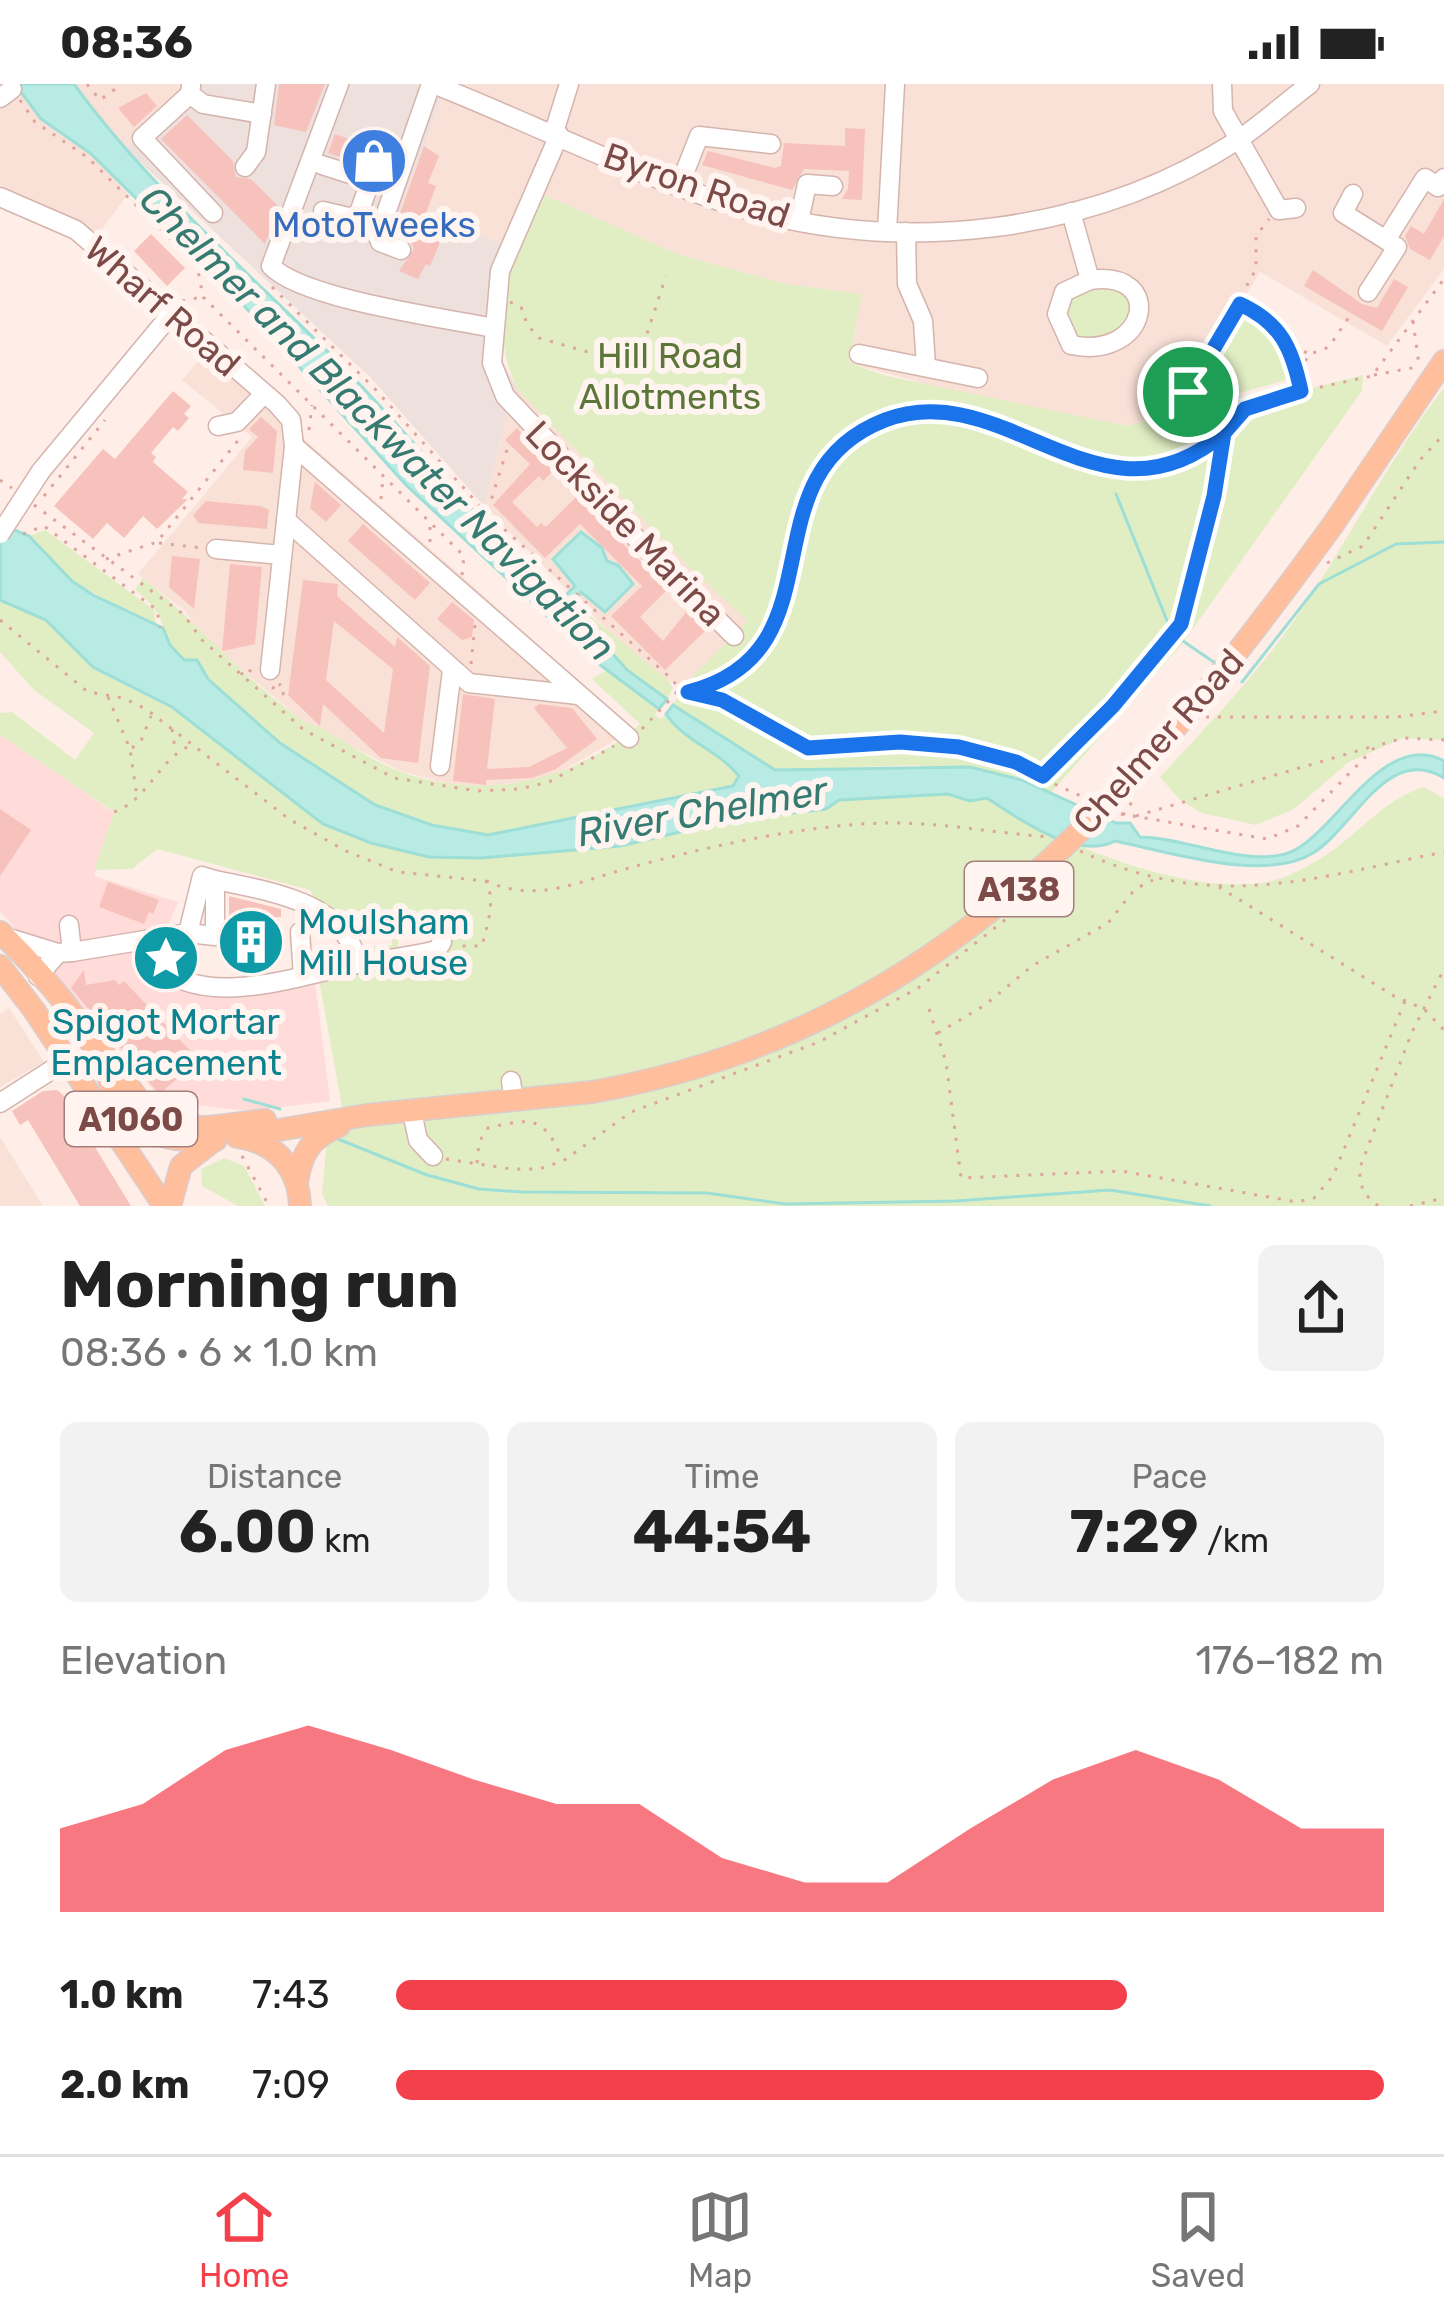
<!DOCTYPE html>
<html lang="en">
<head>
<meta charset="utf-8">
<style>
  :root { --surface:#fff; --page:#f2f2f2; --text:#222; --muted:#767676; --line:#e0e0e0; --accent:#f4404b }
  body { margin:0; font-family:Rubik,sans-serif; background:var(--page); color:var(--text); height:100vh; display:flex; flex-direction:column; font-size:45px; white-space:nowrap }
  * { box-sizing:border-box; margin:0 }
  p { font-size:39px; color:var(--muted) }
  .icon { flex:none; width:66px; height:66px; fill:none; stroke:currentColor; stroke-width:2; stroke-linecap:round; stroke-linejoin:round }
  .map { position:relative; height:1122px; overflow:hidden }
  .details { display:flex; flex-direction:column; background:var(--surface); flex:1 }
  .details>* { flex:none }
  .pin { position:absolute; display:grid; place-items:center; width:102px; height:102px; color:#fff; margin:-51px; border:6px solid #fff; border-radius:50%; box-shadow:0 3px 12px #0007 }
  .round { display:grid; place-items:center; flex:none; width:126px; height:126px; border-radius:18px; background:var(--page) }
  .overview { display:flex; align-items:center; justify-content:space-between; height:204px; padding:0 60px }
  h1 { font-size:66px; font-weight:700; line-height:90px }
  .stats { display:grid; grid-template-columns:repeat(3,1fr); gap:18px; height:204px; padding:12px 60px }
  .stats div { display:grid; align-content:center; border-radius:18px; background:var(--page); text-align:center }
  .stats b { font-size:60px; font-weight:700 }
  .stats small { font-size:33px; font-weight:400 }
  .stats p { font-size:33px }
  .chart { height:336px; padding:24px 60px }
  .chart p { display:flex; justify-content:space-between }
  .chart svg { width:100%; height:216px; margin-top:12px; fill:var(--accent); opacity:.7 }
  ul { padding:0 60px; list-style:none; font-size:39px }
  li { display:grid; grid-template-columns:192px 144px 1fr; align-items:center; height:90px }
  li i { height:30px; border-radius:15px; background:var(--accent) }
  .status { display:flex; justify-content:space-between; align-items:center; height:84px; padding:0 60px; background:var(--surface); direction:ltr }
  .status svg { height:33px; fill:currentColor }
  .tab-bar { display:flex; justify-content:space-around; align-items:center; height:168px; border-top:3px solid var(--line); background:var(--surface); font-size:33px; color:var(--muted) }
  .tab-bar a { display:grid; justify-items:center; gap:6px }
  .tab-bar .active { color:var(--accent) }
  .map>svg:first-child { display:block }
  .residential { fill:#f9e1d7 }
  .commercial { fill:#ffdbda }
  .industrial { fill:#ede0dd }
  .green { fill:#e1eec3 }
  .water { fill:#b8ebe4; stroke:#9dded6; stroke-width:3 }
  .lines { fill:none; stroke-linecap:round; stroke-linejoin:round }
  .stream { stroke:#9dded6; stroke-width:3 }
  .building { fill:#f7c2bb; fill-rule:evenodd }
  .minor-casing { stroke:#d5b4ad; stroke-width:21 }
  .major-casing { stroke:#dacdcc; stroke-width:24 }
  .path { stroke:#dda49d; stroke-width:3; stroke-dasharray:3 9; stroke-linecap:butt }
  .minor { stroke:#fff; stroke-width:18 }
  .major { stroke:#ffbf9d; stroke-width:21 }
  .minor-bridge-casing { stroke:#d5b4ad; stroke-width:21; stroke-linecap:butt }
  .major-bridge-casing { stroke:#dacdcc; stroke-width:24; stroke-linecap:butt }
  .minor-bridge { stroke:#fff; stroke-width:18 }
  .major-bridge { stroke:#ffbf9d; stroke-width:21 }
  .route-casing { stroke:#fff; stroke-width:24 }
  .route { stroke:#1a73e8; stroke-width:15 }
  .labels { text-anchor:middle; stroke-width:12; stroke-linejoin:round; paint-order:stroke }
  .shield { fill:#fff4ef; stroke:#a37e7a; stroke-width:3 }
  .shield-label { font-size:33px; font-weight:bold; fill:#7c4b48 }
  .street-label { font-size:36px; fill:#7c4b48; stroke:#fff4ef }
  .shop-label { font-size:36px; fill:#366cbe; stroke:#fff4ef }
  .park-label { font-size:36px; fill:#5c7639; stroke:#fff4ef }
  .culture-label { font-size:36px; fill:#0d838f; stroke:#fff4ef; text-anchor:start }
  .water-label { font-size:39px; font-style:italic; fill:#367b72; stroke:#fff4ef }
</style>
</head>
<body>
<div class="status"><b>08:36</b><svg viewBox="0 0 49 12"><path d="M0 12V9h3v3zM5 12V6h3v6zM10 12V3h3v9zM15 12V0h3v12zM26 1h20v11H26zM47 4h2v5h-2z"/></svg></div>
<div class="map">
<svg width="1444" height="1122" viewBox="0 0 1444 1122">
  <rect width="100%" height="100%" fill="#feeee7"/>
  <g class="residential">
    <polygon points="0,0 16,0 41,35 90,69 128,110 99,149 0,101"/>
    <polygon points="74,0 185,0 183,7 126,65"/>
    <polygon points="409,0 1444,0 1444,185 1387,262 1260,188 1173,329 1127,342 977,314 849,279 862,210 786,200 680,171 541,110 515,165 401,122 443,14"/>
    <polygon points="205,269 465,495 633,646 548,695 486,702 450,700 400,687 304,638 204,554 185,527 138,490 252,353 182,296"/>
    <polygon points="518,306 692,486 749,537 684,601 669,597 630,569 484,422 507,329"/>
    <polygon points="9,924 44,978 0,1003 0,930"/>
    <polygon points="0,1053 43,1122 0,1122"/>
  </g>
  <polygon class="commercial" points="0,649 117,731 94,792 178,818 150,884 188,901 315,898 330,1017 249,1027 176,1019 159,1012 0,827"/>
  <polygon class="industrial" points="185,0 409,0 443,13 401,122 515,165 502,277 518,306 507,329 484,422 371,294 126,65 183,8"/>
  <g class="green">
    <path d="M540,109L680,171L786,200L862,210L849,279L887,292L1127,342L1173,329L1201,333L1363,291L1362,307L1182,560L1049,711L1022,696L916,681L775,686L673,621L684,601L748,537L692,486L518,306C484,240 514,173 540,109Z"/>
    <polygon points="1105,199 1125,208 1130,229 1124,245 1080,258 1064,231 1068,215"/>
    <polygon points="1242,224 1279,252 1293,294 1208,318 1198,301"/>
    <path d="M1444,304V656L1403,654L1349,678L1294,725L1256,741L1202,729L1180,716L1160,693C1206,643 1254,594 1293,538C1346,462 1387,377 1444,304Z"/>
    <polygon points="45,446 154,526 156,543 72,497 29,452"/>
    <path d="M143,494C198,538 242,594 301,635C308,641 318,642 326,647C350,660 372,677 399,687C482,718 574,698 640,640L592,595L608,585L659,625L655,631L661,635L666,630C685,658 718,666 739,692L733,702C677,716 619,727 562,737C539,742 513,750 489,751C417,753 346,705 289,665C259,644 210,611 197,576H184C156,547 171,532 135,506Z"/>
    <path d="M0,516L46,536L93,583L172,623L323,740L535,767L620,762L732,736L826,725L839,716L948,710L970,717L987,714C1055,758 1185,813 1267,798C1285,795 1311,781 1326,771C1362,747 1381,718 1423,703L1444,714V1122H328L322,1110L327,1056L346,1045L318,890L431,874L446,834L399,836L398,870L361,874L359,864L392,861L391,830C363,831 324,835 310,806L157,765L132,785L94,786L114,728L0,651V629L12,628L75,676L94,649L34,606L0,568Z"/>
    <polygon points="572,517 669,597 673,604 667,615 627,586 572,524"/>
    <polygon points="224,1074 244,1082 265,1122 238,1122 202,1102 201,1085"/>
  </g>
  <g class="water">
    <path d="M15,0H74C151,106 253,192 344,284C417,358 479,440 556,511H566L575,502L553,475L581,448L602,464L607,477L618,481L633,500L605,528L581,508L572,524L627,586L667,615L659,625L599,580L406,401L238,215L90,69L41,35Z"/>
    <path d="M0,440L29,452L72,497L93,511L163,544L170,561L184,576H197L208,595L280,659L375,721L432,741L488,751L733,702L739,692C718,666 685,658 666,630L673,621L775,686L970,683L1022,696L1116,739H1130L1140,753C1186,753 1254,787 1295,766C1337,744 1386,645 1444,677V694C1387,659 1354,744 1313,769C1265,799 1170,768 1115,757C1077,777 1019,735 987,714L970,717L948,710L839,716L826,725L732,736L620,762L481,774L429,773L371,759L323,740L172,623L93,583L46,536L0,516Z"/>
  </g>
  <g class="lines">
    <g class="stream">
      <polyline points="1116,410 1170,544"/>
      <polyline points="1180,555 1218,581"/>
      <polyline points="1242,598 1319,500 1396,460 1444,458"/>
      <polyline points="244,1015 280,1025"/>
      <polyline points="338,1055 427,1091 479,1105 522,1108 707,1109 785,1120 956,1117 1110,1106 1210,1122"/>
    </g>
  </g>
  <g class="building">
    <polygon points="279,0 325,0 306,48 274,41"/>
    <polygon points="146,9 157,22 134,43 118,24"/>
    <polygon points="187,31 233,77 236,93 251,95 279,123 265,160 161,55"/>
    <polygon points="845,44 865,45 862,116 842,115 848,105 849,87 804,85 792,106 702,81 708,67 775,84 781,82 784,59 845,62"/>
    <polygon points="335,50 392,70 386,88 328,69"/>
    <polygon points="424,62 439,72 428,99 436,102 425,132 447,142 430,182 426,180 418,195 399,187 414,165 411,157 393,149"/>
    <polygon points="1444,115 1444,152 1430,176 1410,165 1405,152 1411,142 1424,150"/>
    <polygon points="151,150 185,184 167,202 134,167"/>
    <polygon points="1313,186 1362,220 1377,224 1394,195 1408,203 1382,247 1304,202"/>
    <polygon points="173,307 191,322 184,330 189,334 178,347 173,343 151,369 156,373 153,378 188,408 182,415 188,415 157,445 143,432 124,454 107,439 93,455 54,422 103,365 115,375"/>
    <polygon points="261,333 277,347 273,389 243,386 245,367 258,353 249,345"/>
    <polygon points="517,344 553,387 543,397 539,392 512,418 537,443 541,439 546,443 576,413 668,505 640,533 658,552 663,557 688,526 707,545 665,586 611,532 642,502 580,440 545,474 493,421 530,380 505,356"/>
    <polygon points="315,398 341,421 326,438 310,424"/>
    <polygon points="206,417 260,422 269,426 267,445 198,439 193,431"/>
    <polygon points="363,440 430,499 415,516 348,457"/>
    <polygon points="172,472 200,475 194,525 169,503"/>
    <polygon points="230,480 262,483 255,560 222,567"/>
    <path d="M303,496L338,500L337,512L395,563L397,553L430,582L418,679L381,674L323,620L320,642L288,611ZM334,537L393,585L384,649L326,596Z"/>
    <polygon points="452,518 474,536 472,553 462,556 437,535"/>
    <polygon points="463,610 495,615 487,685 529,683 567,664 534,624 539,620 572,624 597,655 556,685 532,694 486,696 486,701 453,697"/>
    <polygon points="0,725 31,746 0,792"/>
    <polygon points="108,798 159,816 153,830 149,828 144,840 99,823"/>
    <polygon points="229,812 281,825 281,833 262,834 264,864 238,866 237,856 229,848"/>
    <polygon points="84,886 86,901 115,896 119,901 124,897 199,976 159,1010 71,904"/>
    <polygon points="57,1006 63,1011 131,1122 80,1122 28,1036 20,1041 12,1027 43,1007"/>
  </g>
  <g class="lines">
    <g class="minor-casing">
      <g id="minor">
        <path d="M339,0L271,182C302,215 444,234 494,244"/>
        <path d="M433,0C534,40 634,91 738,123C903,172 1092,150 1238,56C1263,39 1286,18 1310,0"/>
        <polyline points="1222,0 1223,27 1279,126 1296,124"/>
        <polyline points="191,2 190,10 203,20 262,30"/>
        <polyline points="190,10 142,54 213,129"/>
        <polyline points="0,14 12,5"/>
        <polyline points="554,48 569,0"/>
        <polyline points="559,51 500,187 492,279 505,312 558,368 570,388 734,552"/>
        <polyline points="322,81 378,99"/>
        <polyline points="245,83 256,68 266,0"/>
        <polyline points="680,100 699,52 771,60"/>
        <polyline points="1353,110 1343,129 1386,156 1425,94 1438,103 1444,94"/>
        <polyline points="0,113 76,146 277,320 291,336 294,362 629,654"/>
        <polyline points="323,127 357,135 370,97"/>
        <path d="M1071,128L1090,196C1166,185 1149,277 1071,261L1057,230L1064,208L1090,196"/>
        <polyline points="799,137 807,100 833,102"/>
        <polyline points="887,148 895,0"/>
        <polyline points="906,148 907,200 923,237 926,282"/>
        <polyline points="401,166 380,158 378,152 431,0"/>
        <polyline points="1368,208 1397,163 1386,156"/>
        <polyline points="859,270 978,294"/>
        <polyline points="218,342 237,338 264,310"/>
        <polyline points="41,387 172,229"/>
        <polyline points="286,436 469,599 578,611"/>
        <polyline points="216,465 282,471"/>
        <polyline points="270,586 294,362"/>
        <polyline points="440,682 452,586"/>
        <path d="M215,796C268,807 348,818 357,880"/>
        <polyline points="300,848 303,892"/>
        <polyline points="6,853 58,869"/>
        <path d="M146,856L152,877C201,927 294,893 352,881C381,876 409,873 437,866L442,858L441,838"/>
        <polyline points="72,868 188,849 215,852 215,796 202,792 188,849"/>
        <polyline points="38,892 58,869 72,868 69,841"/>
        <polyline points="511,997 514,1017"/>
        <polyline points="0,1019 67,976"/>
        <polyline points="412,1028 418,1056 433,1072"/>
      </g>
    </g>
    <g class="major-casing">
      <g id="major">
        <polyline points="1332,442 1444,277"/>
        <path d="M0,848C28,875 72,923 90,957C128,1027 121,1060 216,1056"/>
        <polyline points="0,882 34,926 164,1122"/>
        <path d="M98,964C117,983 129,1004 145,1024C171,1056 230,1039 265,1036"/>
        <polyline points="237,1053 367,1031 592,1008"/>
        <path d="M243,1054C279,1061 299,1087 300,1122"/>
        <path d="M297,1098C302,1068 311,1054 339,1042"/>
        <polyline points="170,1122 181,1082 213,1057"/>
      </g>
    </g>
    <g class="path">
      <polyline points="87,0 100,16 122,0"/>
      <polyline points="20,16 35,38 87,73 197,181 203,213 464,472 462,491"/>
      <polyline points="272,203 376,306 487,430 674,597 678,607"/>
      <polyline points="182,217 202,213"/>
      <polyline points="510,218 521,223 527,240 539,254 630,280 639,274 666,192"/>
      <path d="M1240,220C1273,235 1289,254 1297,289L1310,270L1329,263L1351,230"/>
      <polyline points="1413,237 1419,281"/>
      <polyline points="1293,263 1310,270"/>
      <polyline points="1374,291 1417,283"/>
      <polyline points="1243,325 1216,329 1189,324 1188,309 1256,185 1256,152 1269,135"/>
      <polyline points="309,346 312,321"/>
      <polyline points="0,396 12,404"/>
      <polyline points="44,412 105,336"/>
      <polyline points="381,415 383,394"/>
      <polyline points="34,421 183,530 202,556 304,646 394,694 477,707 519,705 549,698 614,662"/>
      <polyline points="488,426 509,359"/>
      <polyline points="23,450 44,442 157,526 160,544"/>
      <polyline points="430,458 430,438"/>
      <polyline points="159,459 203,464"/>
      <polyline points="106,475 157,458 240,354"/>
      <polyline points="1327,479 1363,462 1420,376 1444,350"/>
      <path d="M0,536L88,608L123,614L146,625L289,735L346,767L398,788L486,797C496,817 487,841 482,862H457"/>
      <polyline points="471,580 475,541"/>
      <polyline points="241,591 246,584 255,590"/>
      <polyline points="272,603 283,610 285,605 279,600"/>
      <path d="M680,607C738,611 755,648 804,662C835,671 873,657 905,658C986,660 1018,685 1088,715"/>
      <path d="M688,608C840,570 749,417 858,351C975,280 1064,414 1174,382C1211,371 1228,334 1260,316L1372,292L1444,195"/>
      <polyline points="108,613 130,665 137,713"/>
      <polyline points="1206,633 1396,633 1444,627"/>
      <polyline points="172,645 175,665"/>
      <polyline points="642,645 678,607"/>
      <polyline points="132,664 141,657 151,632"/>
      <polyline points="1044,691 1113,622 1181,540 1214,412 1224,349 1216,329"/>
      <path d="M114,728C149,716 159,673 192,661"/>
      <polyline points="1121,730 1267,755 1298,742 1376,662 1403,654 1444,656"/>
      <polyline points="1123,731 1132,718"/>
      <polyline points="1136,732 1374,662"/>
      <path d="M1080,767C1213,829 1309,795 1444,768"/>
      <path d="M486,797C537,820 579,797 629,784C705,763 804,741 884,739C940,738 994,749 1049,753"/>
      <polyline points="1219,803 1394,912 1424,925 1444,946"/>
      <polyline points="929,925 946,978 961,1094 1121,1087 1297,1118 1314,1114 1333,1092 1405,917"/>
      <polyline points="938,949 985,921 1032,882 1108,839 1135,805 1153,796"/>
      <polyline points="242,1072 269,1122"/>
      <polyline points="446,1075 511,1085 539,1085 563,1077 631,1028 819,958 918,904 1051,800"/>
      <path d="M477,1079L479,1058L488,1044C531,1034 544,1031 562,1075"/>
      <polyline points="1378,1122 1363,1108 1359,1086 1412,948 1444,885"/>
      <polyline points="1410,1122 1444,1114"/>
    </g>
    <use href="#minor" class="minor"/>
    <use href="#major" class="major"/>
    <g class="minor-bridge-casing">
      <polyline id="minor-bridge" points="0,450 41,387"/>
    </g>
    <g class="major-bridge-casing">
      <path id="major-bridge" d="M592,1008C939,947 1135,713 1332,442"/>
    </g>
    <use href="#minor-bridge" class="minor-bridge"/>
    <use href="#major-bridge" class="major-bridge"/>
  </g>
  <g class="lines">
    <g class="route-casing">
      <path id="route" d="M1188,308L1190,324L1216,329L1224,349C1101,454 1005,290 885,336C741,392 846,568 688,608L722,616L808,664L900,658L959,663L1016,678L1043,692L1113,622L1181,540L1214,412L1224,349L1245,325L1301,307C1292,264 1281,239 1240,220L1188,308"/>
    </g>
    <use href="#route" class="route"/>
  </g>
  <defs>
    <g id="shop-disc" transform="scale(3.45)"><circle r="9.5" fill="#3f7fe0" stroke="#fff4ef"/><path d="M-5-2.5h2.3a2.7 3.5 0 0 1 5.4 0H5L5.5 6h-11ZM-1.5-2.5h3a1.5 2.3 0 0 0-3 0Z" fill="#fff"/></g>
    <g id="building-disc" transform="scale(3.45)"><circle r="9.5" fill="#0f9aa8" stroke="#fff4ef"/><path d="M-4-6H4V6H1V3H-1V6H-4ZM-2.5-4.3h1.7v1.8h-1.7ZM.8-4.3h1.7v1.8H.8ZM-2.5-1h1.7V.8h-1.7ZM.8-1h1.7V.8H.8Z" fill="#fff"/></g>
    <g id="sight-disc" transform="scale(3.45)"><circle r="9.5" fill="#0f9aa8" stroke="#fff4ef"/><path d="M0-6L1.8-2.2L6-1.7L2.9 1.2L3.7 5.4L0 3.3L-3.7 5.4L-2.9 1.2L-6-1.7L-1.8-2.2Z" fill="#fff"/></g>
  </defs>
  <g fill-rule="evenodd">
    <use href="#shop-disc" x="374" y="77"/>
    <use href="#building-disc" x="251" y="858"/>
    <use href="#sight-disc" x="166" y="874"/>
  </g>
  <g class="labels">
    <g class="shield">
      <rect x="965" y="778" width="108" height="54" rx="9"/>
      <rect x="65" y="1008" width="132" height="54" rx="9"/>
    </g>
    <g class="shield-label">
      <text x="1019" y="817">A138</text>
      <text x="131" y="1047">A1060</text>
    </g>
    <g class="street-label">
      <text transform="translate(697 101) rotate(19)" y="13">Byron Road</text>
      <text transform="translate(163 222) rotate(41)" y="13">Wharf Road</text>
      <text transform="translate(626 439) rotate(46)" y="13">Lockside Marina</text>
      <text transform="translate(1158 657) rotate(-48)" y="13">Chelmer Road</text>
    </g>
    <g class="shop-label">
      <text x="374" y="153">MotoTweeks</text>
    </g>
    <g class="park-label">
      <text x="670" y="284">Hill Road<tspan x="670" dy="41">Allotments</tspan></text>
    </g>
    <g class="culture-label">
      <text x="298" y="850">Moulsham<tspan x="298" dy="41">Mill House</tspan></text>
      <text x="166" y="950" text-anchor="middle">Spigot Mortar<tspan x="166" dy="41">Emplacement</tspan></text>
    </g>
    <g class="water-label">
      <text transform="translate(378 339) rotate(45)" y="14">Chelmer and Blackwater Navigation</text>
      <text transform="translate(702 727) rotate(-10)" y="14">River Chelmer</text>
    </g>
  </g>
</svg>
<div class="pin" style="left:1188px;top:308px;background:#1e9e55"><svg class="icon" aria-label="arrive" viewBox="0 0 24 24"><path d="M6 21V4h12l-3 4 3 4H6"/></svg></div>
</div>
<section class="details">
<div class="overview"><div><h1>Morning run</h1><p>08:36 · 6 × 1.0 km</p></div><a class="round"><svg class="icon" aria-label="share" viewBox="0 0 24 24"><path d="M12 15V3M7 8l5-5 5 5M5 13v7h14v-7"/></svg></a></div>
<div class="stats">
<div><p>Distance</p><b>6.00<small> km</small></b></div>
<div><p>Time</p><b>44:54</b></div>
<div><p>Pace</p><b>7:29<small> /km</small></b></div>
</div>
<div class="chart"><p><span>Elevation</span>176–182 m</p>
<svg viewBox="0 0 160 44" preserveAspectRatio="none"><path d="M0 44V27L10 22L20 11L30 6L40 11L50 17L60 22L70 22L80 33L90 38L100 38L110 27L120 17L130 11L140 17L150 27L160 27V44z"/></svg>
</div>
<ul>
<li><b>1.0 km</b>7:43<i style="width:74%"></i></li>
<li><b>2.0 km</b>7:09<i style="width:100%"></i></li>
</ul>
</section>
<nav class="tab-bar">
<a class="active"><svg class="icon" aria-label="home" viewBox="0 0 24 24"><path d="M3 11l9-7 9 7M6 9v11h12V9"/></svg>Home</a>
<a><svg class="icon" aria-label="map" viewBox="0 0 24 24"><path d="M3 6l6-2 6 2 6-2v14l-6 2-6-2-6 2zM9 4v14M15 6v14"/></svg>Map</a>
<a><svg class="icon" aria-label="saved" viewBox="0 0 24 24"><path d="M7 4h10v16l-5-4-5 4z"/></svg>Saved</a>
</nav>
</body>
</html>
